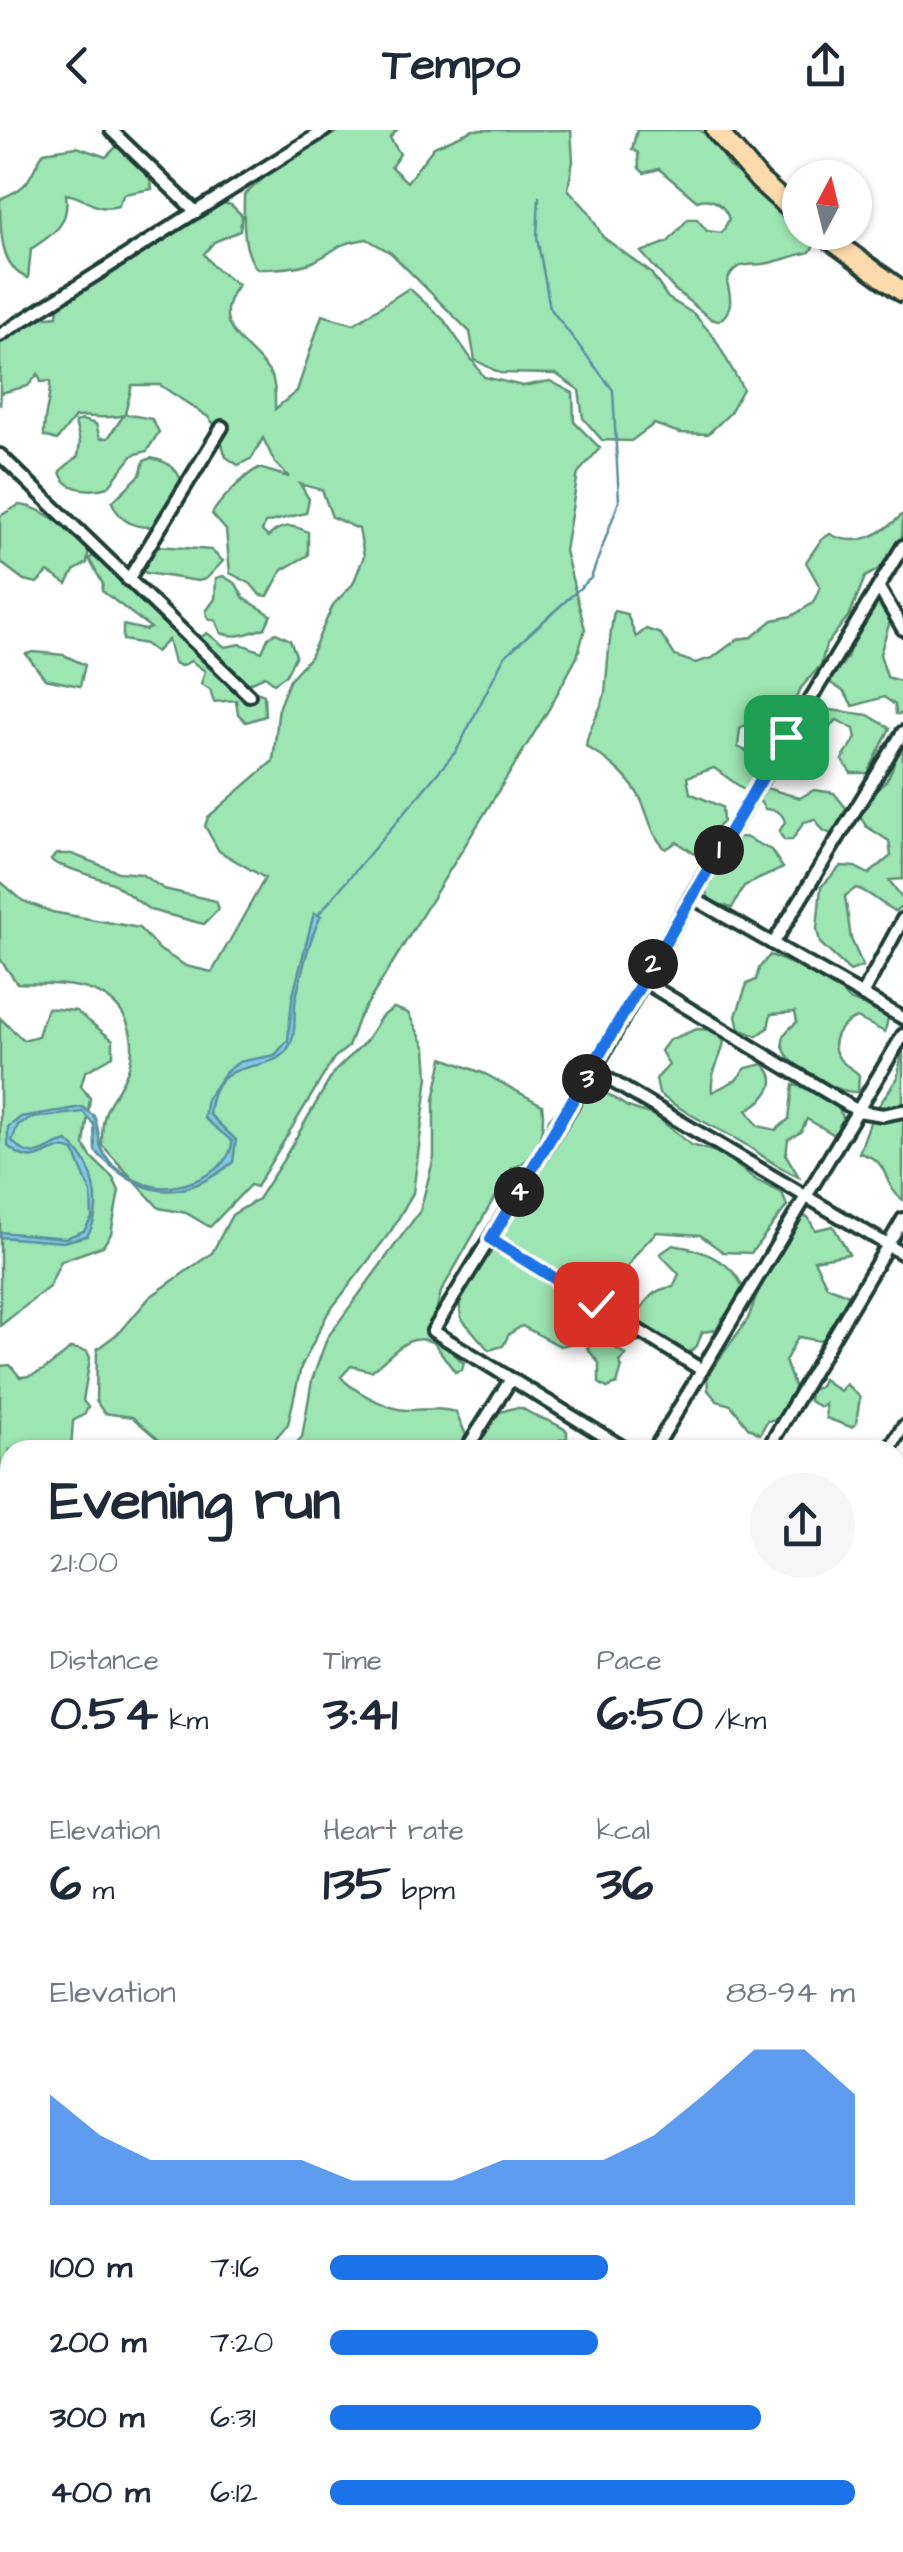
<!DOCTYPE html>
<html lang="en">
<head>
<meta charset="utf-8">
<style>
  :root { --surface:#fff; --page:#f6f6f7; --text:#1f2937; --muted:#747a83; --accent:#1a73e8 }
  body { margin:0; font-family:"Architects Daughter",sans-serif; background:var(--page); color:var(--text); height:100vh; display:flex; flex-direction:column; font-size:38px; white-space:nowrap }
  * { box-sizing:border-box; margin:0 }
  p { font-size:32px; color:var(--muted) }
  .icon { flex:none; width:55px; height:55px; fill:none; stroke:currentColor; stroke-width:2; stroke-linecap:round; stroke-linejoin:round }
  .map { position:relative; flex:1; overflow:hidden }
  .details { position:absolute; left:0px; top:1310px; width:905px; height:1112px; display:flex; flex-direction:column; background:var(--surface); border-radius:30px 30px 0 0; box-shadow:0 2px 8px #0004 }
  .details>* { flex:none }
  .needle { width:65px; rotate:7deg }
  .tools { position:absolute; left:782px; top:30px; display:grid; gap:20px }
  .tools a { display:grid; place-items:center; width:90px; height:90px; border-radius:50%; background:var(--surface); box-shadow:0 2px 8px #0004; font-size:50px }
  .pin { position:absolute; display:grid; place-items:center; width:85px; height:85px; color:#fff; margin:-42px; border-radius:20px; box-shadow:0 5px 15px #0006 }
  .km { position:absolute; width:50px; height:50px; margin:-25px; border-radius:50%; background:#222; color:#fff; font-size:28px; line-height:50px; text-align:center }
  .round { display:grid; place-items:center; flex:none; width:105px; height:105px; border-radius:52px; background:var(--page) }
  .headline { display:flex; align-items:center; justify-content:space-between; height:170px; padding:0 50px }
  h1 { font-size:55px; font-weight:700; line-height:75px }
  .figures { display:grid; grid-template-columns:repeat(3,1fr); gap:15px; height:170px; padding:10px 50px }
  .figures div { display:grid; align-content:center }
  .figures b { font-size:50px; font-weight:700 }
  .figures small { font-size:28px; font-weight:400 }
  .figures p { font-size:28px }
  .chart { height:280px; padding:20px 50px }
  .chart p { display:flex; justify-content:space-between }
  .chart svg { width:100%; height:180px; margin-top:10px; fill:var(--accent); opacity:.7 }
  ul { padding:0 50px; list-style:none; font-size:32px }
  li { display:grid; grid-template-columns:160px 120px 1fr; align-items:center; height:75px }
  li i { height:25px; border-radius:12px; background:var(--accent) }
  header { display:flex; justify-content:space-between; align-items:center; height:130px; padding:0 50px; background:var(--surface); font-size:45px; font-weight:700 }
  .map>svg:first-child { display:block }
  .green { fill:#9de5b3; stroke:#5e9174; stroke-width:2.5 }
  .water { fill:#83c8e4; stroke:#5b909e; stroke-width:2.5 }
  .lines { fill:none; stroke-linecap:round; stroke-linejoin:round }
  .stream { stroke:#5b909e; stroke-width:2.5 }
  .minor-casing { stroke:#1f3d34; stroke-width:18 }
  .primary-casing { stroke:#1f3d34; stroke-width:25 }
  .minor { stroke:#fff; stroke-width:10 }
  .primary { stroke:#fedbac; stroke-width:18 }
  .route-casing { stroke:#fff; stroke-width:20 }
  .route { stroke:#1a73e8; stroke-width:12 }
</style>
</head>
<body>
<header><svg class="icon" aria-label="back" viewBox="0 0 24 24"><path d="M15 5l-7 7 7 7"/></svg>Tempo<svg class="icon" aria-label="share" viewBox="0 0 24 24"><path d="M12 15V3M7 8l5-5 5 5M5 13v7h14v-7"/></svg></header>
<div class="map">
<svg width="903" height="2422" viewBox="0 0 903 2422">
  <rect width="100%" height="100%" fill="#fff"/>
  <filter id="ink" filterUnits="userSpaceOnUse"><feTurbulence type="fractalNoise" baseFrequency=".01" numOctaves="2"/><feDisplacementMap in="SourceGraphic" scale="20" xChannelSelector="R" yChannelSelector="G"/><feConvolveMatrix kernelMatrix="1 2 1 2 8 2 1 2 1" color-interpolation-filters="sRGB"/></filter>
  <g filter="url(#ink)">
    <g class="green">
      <path d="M342,0H397L390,8L400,24L391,37L407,52L434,17L473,0H571L573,31L568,59L588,81L603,107L651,143L668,168L694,184L714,207L743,259L729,284L708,304L680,303L654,294L631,311L602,310L583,288L579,260L556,244L500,243L475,230L470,202L391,123L367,109C334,114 340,118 315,131C300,138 273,139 257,139C241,119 244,90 244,65L289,26Z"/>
      <path d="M637,0H700L720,16L728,36L766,63L775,78L782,79L800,96V102L806,103L814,116L810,122C796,125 782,130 769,133C751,137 734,129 727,152C731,166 734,182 718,191L711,189L674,159L641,122L668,112L688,89H697L707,101L722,103L729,89C724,75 713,66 697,71L659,39L644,43L639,38L638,23L632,19Z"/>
      <path d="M117,16C136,25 150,38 152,59L124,64L118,76C95,83 87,67 66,64C70,94 54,104 31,119L28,148C0,139 0,99 0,69C35,54 26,49 44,22L77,17L106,27Z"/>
      <path d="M216,71L231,75L242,85L240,101L214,112L204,124L213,136L238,155C204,201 256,215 272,247C276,257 275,268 275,279L297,261L322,185L354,194L409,158L444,190L484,247L523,256L550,251L573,263L574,292L600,318L578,343L565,421L585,499L577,527L549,579L358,889L348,917L334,928L256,1057L250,1055L210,1097L186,1083L159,1078L102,1015C101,969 116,973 129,937C134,921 133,907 127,892C108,849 56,855 17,853L0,829V751L23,771L52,782L139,798L160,820L186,836L212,842L265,748L219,721L205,696L208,687L273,631L279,576L290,549L310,527L333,475L353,454L364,426L359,399L332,387L322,360L300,354L309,369L306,383L265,393L262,401L268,407C280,394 292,394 308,402V425L282,440L268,466L260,465L251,454L230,443L226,400L212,384C218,372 247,343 259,338L289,347L275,333L263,308L252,328L238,335L226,327L217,298L208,287L160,255H132L125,284L152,289L159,302L147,321L133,325L108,357C91,362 64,361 60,341L78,326L80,312L75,292L82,290L96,294L100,308H108L124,285C108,290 92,285 75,287L57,310L44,306C43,285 51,271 50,251L41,252L38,244L28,256L1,263L0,276V209L31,189L57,186L58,175L130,131L201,72Z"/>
      <path d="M151,328C187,335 188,363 172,390C148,402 123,399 112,372L140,345L144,331Z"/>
      <path d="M19,375C42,376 71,401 89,417L87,433L74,441L67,454L48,442L37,453L24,450L0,432V386Z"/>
      <path d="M903,384C903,422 898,429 865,447L850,484L826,515L821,535L801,558L790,584L782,587L772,577L740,599L738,617L748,622L766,646L761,658L746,661L714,638L687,647L690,663L722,677L723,692L699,712L695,724L677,712L666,719C650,706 649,682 638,664C625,643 606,629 586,616C588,595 602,582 605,562C608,535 609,508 614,481L627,484L636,507L646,499L661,504L675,526L695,533L712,528L738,509L752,507L773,490L792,486L813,473L820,457L806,432L821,410L830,404C858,419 882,404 903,384Z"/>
      <polygon points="157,416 211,420 223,431 206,449 198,451 146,443 140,439 151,419"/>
      <polygon points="96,423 136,444 144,474 166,495 195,511 207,503 225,517 241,514 262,522 268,508 276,503 290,510 296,525 286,545 274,553 265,546 243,556 264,565 265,586 246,592 238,584 236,570 214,572 210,559 201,554 205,541 191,531 181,536 174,533 168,510 156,522 145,514 123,510 123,495 145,500 151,498 102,461 103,454 89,429"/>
      <path d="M223,446L236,454L244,468L271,485L265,498C250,503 235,509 221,503L216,491L208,488L206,481L215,469L216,448Z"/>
      <polygon points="888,473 891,488 880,524 887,547 903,552 903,584 896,584 895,575 884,567 853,576 844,562 829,552 847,528 854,504 876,474"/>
      <polygon points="33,522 64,525 85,535 80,556 45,549 26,524"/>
      <polygon points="815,578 868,585 890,598 868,643 851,643 842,630 856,608 854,599 837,590 825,601 814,602 804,594 807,583"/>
      <path d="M903,617V749L889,750L903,769V775L895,781C879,774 871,762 856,758L845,766L851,809L863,836L850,841L820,813L817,799L821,757L841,736L855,737L869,744L891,726L889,711L866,696L858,683C865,667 873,665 884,653C894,643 892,628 903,617Z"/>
      <path d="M766,658L800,668L814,660L834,663L846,678L845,696L835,706L823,700L815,689L804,692L792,710H784L779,702L785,692C782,681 775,680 765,679L759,670Z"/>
      <polygon points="745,707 771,720 783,738 744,756 732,778 711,772 703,756 731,708"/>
      <polygon points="56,724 72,724 118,742 141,744 164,759 216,771 219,779 204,794 150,780 113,753 57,734 51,730"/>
      <path d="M770,825L830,849L849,870L880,881L888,888L885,902L857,888C840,894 827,911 839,928C843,935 854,939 859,945L858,962C836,964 770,931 785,904C788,899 793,896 797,892L795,882L771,884L768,898L757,906L739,899L736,886L747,854L756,850L759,838Z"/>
      <polygon points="47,878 76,881 113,910 113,926 85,942 81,956 90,968 84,1015 91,1027 113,1048 119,1061 111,1104 103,1116 61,1131 49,1157 0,1196 0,888 23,910 38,906"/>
      <polygon points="394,878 408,883 426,918 428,947 413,1063 391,1101 328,1183 301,1237 288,1294 265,1320 177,1320 166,1316 132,1287 104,1283 96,1271 97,1219 121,1201 150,1167 212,1123 232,1085 258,1069 282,1032 334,942 366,911 381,887"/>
      <path d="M697,899L713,900L724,911C721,931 710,940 712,962L736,950L746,938L763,934C783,952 766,969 747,980L758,996L776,1000L789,989L793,955C819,960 838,966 845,994L833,1004L807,989L801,1002L788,1009L786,1025L799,1047C773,1036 754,1018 729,1005C704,992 682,981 659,964L656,949L669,935L661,921L669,910Z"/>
      <path d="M903,917V1070C880,1054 893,1031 859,1023L873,984L897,949Z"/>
      <path d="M443,928L485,944L542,975C546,999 537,1031 512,1038L504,1059L493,1070L441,1162L431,1202L464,1233L462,1240L455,1242L434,1213C407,1199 391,1228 371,1241L351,1236L341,1247C351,1260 389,1280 407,1280C424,1280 438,1277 456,1282L466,1305L459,1320H290L302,1307L312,1250L327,1208L420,1081L434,1027V970Z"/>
      <path d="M604,962L628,977L656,986L691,1015L720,1023L756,1050L782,1063L787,1076L751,1123L723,1122L700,1105L657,1102C636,1121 618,1146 613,1175L589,1160L575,1162L586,1171L574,1213L560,1216L522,1196L509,1204L503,1216L489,1220L461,1188L458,1159L473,1134L495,1115L503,1087L532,1038L544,1030L550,1017L546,1003L549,989L559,979C578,978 586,966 604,962Z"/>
      <polygon points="798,1085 808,1087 815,1100 833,1096 849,1124 814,1130 827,1156 854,1167 855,1182 826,1212 798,1207 785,1231 800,1272 794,1285 767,1291 760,1304 748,1297 731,1275 717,1271 708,1260 707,1246 748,1189 773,1120"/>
      <path d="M673,1115C705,1120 744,1135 745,1172L736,1183L723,1187L717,1200L702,1202L697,1216L686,1225L662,1208L635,1213L623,1205C641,1187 643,1159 673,1157L679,1144L660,1124Z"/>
      <polygon points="597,1211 607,1212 626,1225 619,1232 622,1237 617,1254 607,1258 599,1253 599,1233 587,1218"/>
      <path d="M71,1218L87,1221L90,1228L83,1271L88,1277L85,1284L73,1291L71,1319L10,1320V1775L0,1782V1236L10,1235L20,1247C40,1247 56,1231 71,1218Z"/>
      <polygon points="823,1249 840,1261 846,1254 860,1267 856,1294 851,1297 826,1288 825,1274 821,1277 809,1271 810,1261 820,1256"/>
      <path d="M514,1278H522C538,1290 549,1288 567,1301V1308L546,1314L540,1320H472L493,1284Z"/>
      <polygon points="903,1467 903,1647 895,1650 895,1490"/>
      <polygon points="895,1664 903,1664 903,1866 895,1858"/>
      <polygon points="10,1796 10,2341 0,2339 0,1802"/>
      <polygon points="903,1913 903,2355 895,2363 895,1932"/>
      <polygon points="0,2398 10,2403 10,2412 156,2414 155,2422 0,2422"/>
      <polygon points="327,2413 865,2412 874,2422 322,2422"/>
    </g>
    <path class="water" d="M314,783L321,786C309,809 302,842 296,868C292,887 299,904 286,921C266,946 215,922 209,984L236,1010L233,1032C180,1075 140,1068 95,1021L94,995L83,982L31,988L18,995L12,1011C35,1035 41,1018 67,1011C93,1030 106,1076 87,1106L63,1112L0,1107V1102L66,1108L84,1101L92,1088L91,1063L74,1021C45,1009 40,1045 8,1016V997L21,987L82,977L94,986C103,1008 93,1016 114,1036C126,1046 142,1055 157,1057C182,1061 233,1040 232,1011L204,988L207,968L226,942L239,932L275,925L288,910L292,869Z"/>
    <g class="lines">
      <polyline class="stream" points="318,785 457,620 504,527 591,448 619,371 613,260 550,178 537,107 539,67"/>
      <g class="minor-casing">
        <g id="minor">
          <polyline points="111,0 196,82"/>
          <polyline points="0,205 325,0"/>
          <polyline points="0,325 249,565"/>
          <polyline points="128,450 222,297"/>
          <polyline points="879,458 903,499"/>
          <polyline points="691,767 903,888"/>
          <polyline points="773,814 903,602"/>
          <polyline points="643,851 858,981 883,985 903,981"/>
          <polyline points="862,865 903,789"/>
          <polyline points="593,940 903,1124"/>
          <polyline points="491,1109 702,1240"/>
          <polyline points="466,1320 511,1249"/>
          <polyline points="627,1320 433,1201 603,924 691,767 903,416"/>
          <polyline points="654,1320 903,905"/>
          <polyline points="767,1320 903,1089"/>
          <polyline points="889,1320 903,1297"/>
          <polyline points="895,2001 903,2006"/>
        </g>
      </g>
      <g class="primary-casing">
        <g id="primary">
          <polyline points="716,0 760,51 800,87"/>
          <polyline points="820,102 903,162"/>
        </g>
      </g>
      <use href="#minor" class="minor"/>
      <use href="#primary" class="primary"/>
    </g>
  </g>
  <g class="lines" filter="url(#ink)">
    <g class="route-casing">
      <polyline id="route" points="596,1174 491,1109 786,607"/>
    </g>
    <use href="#route" class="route"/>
  </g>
</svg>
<div class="tools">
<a><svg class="needle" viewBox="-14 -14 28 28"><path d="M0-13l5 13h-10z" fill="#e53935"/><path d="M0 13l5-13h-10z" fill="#747a83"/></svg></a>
</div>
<div class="pin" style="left:786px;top:607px;background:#1e9e55"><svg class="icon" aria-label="arrive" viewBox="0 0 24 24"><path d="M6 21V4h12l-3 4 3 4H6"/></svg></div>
<div class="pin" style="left:596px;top:1174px;background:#d93025"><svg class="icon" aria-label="check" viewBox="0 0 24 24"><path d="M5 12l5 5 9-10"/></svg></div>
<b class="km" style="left:719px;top:720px">1</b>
<b class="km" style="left:653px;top:834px">2</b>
<b class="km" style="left:587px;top:949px">3</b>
<b class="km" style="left:519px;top:1062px">4</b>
<section class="details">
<div class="headline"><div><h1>Evening run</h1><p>21:00</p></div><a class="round"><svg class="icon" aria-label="share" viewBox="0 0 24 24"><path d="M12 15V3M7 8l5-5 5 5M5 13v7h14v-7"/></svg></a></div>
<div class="figures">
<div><p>Distance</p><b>0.54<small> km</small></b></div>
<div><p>Time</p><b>3:41</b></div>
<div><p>Pace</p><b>6:50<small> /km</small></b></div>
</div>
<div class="figures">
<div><p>Elevation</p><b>6<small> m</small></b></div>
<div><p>Heart rate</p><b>135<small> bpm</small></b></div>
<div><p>kcal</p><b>36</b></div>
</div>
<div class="chart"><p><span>Elevation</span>88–94 m</p>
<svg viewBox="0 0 160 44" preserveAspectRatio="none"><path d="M0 44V17L10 27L20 33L30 33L40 33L50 33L60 38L70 38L80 38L90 33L100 33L110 33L120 27L130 17L140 6L150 6L160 17V44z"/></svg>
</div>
<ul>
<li><b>100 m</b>7:16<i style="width:53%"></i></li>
<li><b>200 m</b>7:20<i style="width:51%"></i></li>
<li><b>300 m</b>6:31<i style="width:82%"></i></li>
<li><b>400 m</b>6:12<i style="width:100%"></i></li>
</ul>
</section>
</div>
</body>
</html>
